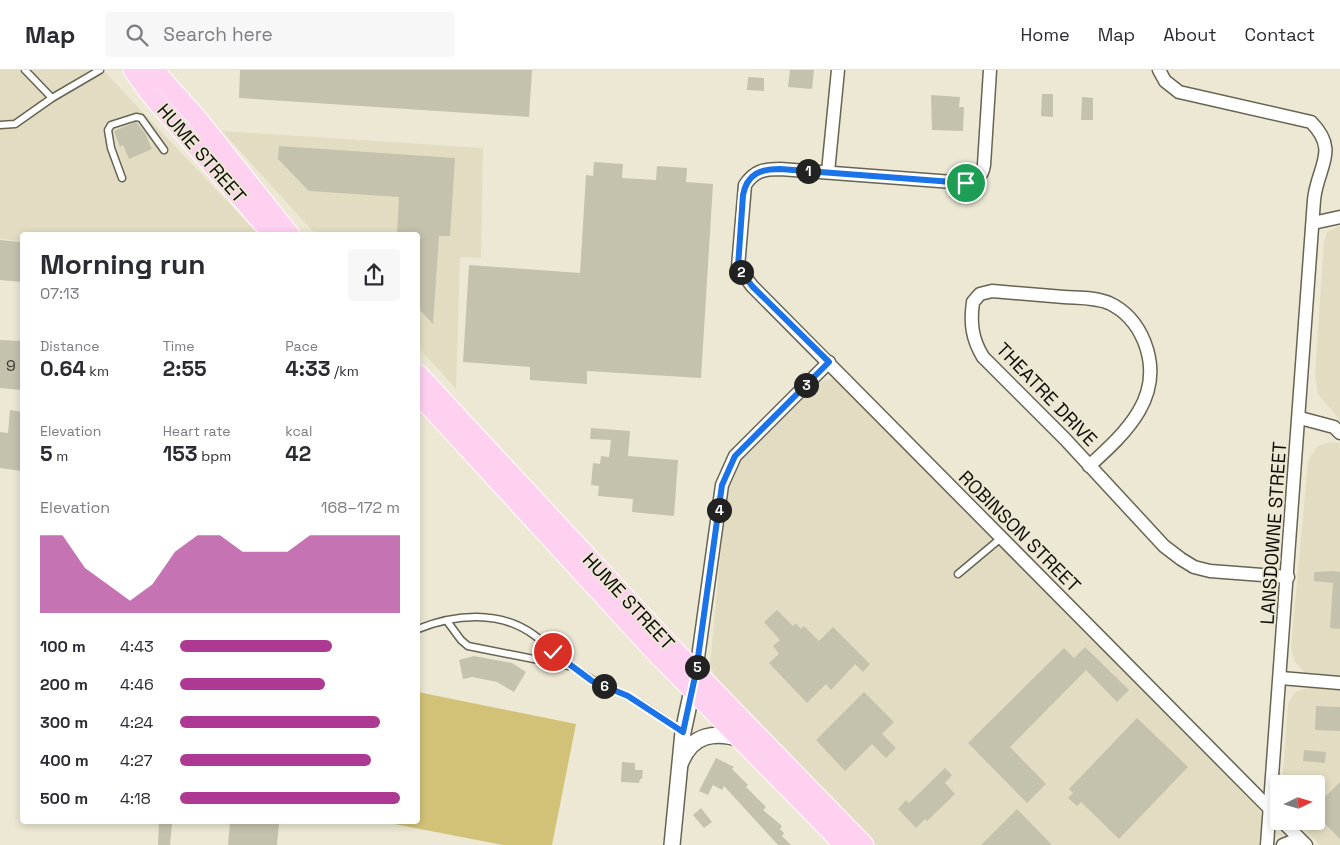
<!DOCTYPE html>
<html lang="en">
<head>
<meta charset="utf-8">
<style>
  :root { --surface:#fff; --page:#f7f7f7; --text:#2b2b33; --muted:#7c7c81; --line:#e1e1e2; --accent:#ad3992 }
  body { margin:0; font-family:"Space Grotesk",sans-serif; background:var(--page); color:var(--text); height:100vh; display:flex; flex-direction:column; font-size:19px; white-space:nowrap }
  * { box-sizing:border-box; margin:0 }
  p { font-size:16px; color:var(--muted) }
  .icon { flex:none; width:28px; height:28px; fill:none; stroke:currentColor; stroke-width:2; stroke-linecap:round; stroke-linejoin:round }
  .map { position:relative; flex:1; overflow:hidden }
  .panel { position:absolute; left:20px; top:162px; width:400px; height:592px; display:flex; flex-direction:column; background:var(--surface); border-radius:5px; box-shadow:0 2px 8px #0003 }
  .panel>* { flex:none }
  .needle { width:32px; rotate:85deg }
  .buttons { position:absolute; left:1270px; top:705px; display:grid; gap:10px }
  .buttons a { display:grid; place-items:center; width:55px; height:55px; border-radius:5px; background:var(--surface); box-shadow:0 2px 8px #0003; font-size:25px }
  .pin { position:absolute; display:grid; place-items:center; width:42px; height:42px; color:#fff; margin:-21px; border:2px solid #fff; border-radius:50%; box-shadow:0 1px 5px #0007 }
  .km { position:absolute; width:25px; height:25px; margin:-12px; border-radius:50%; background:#222; color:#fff; font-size:14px; line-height:25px; text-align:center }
  .round { display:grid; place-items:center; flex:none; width:52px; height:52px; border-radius:5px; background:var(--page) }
  .head { display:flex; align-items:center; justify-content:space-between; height:85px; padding:0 20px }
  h1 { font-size:28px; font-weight:800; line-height:38px }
  .stats { display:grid; grid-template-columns:repeat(3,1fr); gap:8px; height:85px; padding:5px 20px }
  .stats div { display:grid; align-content:center }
  .stats b { font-size:21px; font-weight:800 }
  .stats small { font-size:14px; font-weight:400 }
  .stats p { font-size:14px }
  .chart { height:140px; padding:10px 20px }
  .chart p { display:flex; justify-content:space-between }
  .chart svg { width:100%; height:90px; margin-top:5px; fill:var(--accent); opacity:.7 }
  ul { padding:0 20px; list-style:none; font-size:16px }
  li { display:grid; grid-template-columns:80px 60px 1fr; align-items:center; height:38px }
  li i { height:12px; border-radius:6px; background:var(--accent) }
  header { display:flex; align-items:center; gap:30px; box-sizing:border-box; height:70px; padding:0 25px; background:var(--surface); border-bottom:1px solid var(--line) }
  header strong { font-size:24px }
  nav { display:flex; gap:28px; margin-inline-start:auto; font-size:18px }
  .search { width:350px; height:45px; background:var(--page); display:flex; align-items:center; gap:12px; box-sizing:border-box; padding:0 18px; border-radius:5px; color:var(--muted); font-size:19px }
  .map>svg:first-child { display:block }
  .built { fill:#e2ddc2 }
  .green { fill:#d2c278 }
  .building { fill:#c4c1ad }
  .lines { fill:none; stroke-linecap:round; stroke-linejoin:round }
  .service-casing { stroke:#686453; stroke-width:9 }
  .minor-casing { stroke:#686453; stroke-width:15 }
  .tertiary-casing { stroke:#686453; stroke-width:18 }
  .primary-casing { stroke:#fff; stroke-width:21 }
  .service { stroke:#fff; stroke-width:6 }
  .minor { stroke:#fff; stroke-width:12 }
  .tertiary { stroke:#fff; stroke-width:15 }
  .primary { stroke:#fed1f1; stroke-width:19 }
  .route-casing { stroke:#fff; stroke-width:10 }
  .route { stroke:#1a73e8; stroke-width:6 }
  .labels { text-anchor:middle; stroke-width:4; stroke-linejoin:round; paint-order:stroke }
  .number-label { font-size:16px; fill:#3b3930 }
  .street-label { font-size:19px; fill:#0d0c06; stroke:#ece8d4 }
</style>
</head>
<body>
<header>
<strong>Map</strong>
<div class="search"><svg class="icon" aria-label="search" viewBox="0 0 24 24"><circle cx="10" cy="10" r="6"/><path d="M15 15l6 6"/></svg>Search here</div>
<nav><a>Home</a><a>Map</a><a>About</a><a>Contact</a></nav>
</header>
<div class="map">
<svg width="1340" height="775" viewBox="0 0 1340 775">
  <rect width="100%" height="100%" fill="#ece8d4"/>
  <g class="built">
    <polygon points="0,0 103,0 259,165 22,165 22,171 0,169"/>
    <polygon points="222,61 483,78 481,188 460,187 456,319 418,277 418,165 316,165"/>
    <polygon points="1340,156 1340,350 1318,324 1315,305 1324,171 1327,162"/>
    <polygon points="831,309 836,310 1260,737 1262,751 1259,775 876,775 717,611 710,595 727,417 741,390 821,311"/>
    <polygon points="1330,372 1340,373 1340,606 1305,602 1295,592 1291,578 1308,390 1318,376"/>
    <polygon points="1313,617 1340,620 1340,775 1320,775 1296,751 1316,751 1316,714 1282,714 1288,634 1295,622"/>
  </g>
  <polygon class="green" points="418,622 576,654 552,775 503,775 389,753 418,752"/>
  <g class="building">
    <polygon points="240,0 532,0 529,47 239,28"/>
    <polygon points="790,0 814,0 812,19 788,17"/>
    <polygon points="748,7 764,8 764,21 747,20"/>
    <polygon points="1042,24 1053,24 1053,47 1041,46"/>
    <polygon points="931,25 960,27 959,37 964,37 963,61 932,60"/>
    <polygon points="1082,27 1093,28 1093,50 1081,50"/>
    <polygon points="136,52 145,63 152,79 129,89 123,75 120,77 114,61"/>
    <polygon points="279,76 455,88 450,166 439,166 433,254 418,238 418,165 397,165 399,127 309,121 278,89"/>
    <polygon points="594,92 623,94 622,108 656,110 657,96 687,98 686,112 713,114 701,308 587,301 587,314 530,310 530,297 463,292 469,195 580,203 586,105 593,106"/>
    <polygon points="0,170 22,172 22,212 0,210"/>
    <polygon points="0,270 22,271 22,320 0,318"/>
    <polygon points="10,340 22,342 22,401 0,398 0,362 8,363"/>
    <polygon points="591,358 630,361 628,386 678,390 674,446 632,442 633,429 598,426 599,416 591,415 593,393 600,394 601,386 609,387 611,370 590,369"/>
    <polygon points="1333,501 1340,502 1340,559 1330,558 1333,513 1314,511 1314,502"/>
    <polygon points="777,540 793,556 796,553 801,559 804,556 819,571 833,557 870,594 863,602 855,594 831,620 826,614 807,633 769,593 779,584 773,576 780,570 764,552"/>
    <polygon points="1085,577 1129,620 1117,632 1086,600 1010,677 1046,714 1027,733 968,673 1064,578 1074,588"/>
    <polygon points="474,586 512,593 526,602 514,622 497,612 472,607 463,609 459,590"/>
    <polygon points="864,622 894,652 882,664 896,678 886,688 872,674 845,701 816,670"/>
    <polygon points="1316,636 1340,637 1340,661 1315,660"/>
    <polygon points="1137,648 1188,697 1119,769 1081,732 1077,736 1068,728 1073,723 1069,719"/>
    <polygon points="1304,680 1326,682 1325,693 1303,691"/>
    <polygon points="716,688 734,697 732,699 748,715 746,717 766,737 763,740 782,756 780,759 784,763 782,766 791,775 778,775 724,716 722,720 713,715 708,725 699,721"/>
    <polygon points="622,692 635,693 635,700 643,700 642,709 640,709 639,713 621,712"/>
    <polygon points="945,698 952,705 945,713 955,724 927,751 925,749 916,758 898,739 906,730 909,733"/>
    <polygon points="1340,712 1340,769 1316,745 1316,736"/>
    <polygon points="701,738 712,752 704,758 693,745"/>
    <polygon points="1017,739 1052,775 981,775"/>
    <polygon points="230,752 279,754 277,775 228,775"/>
    <polygon points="159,753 172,754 170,775 158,775"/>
  </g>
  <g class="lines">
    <g class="service-casing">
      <g id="service">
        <polyline points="25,0 52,28 100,0"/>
        <polyline points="0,55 15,54 52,28"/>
        <polyline points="122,108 111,78 108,60 111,55 136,47 141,48 164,80"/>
        <polyline points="958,504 1001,468"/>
        <polyline points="447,551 461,570 468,576 569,596"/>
        <path d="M418,559C455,544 500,540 534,565C553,579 570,597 591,609C603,617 617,620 629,627C647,637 665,650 683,662"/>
      </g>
    </g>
    <g class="minor-casing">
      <g id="minor">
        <path d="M990,0L984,95C982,107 977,112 966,113L780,99C764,99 754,101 745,115L738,197L752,216L1279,748"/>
        <path d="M1159,0L1165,11L1179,22L1311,52C1340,81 1317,97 1314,130L1267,775"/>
        <polyline points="828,102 838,0"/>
        <polyline points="1313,153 1340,147"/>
        <polyline points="1300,348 1334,357 1340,363"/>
        <path d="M1089,396C1127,362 1166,325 1144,271C1137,254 1126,241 1109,233C1095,227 1078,228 1064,227C1040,225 1016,223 992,221L980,224L973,232C970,253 972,269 983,287L1065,369L1164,476L1181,489L1194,497L1210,501L1288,507"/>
        <polyline points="696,602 722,415 735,386 829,292"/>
        <polyline points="1281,608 1340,613"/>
        <polyline points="1282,751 1306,775"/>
        <polyline points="1283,775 1293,771 1304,775"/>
      </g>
    </g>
    <g class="tertiary-casing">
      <g id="tertiary">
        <path d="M681,692C692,664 715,661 741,669"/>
        <polyline points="672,775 683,662 694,611"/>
      </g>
    </g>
    <g class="primary-casing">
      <g id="primary">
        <polyline points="133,0 150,24 273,165"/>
        <polyline points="154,0 197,48 290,165"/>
        <polyline points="418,304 663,568 864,775"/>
        <polyline points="418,324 654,581 844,775"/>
      </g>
    </g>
    <use href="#service" class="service"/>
    <use href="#minor" class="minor"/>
    <use href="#tertiary" class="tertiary"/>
    <use href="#primary" class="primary"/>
  </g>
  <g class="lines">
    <g class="route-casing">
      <path id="route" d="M553,582L592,611L628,626L683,662L696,602L722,415L735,386L829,292L752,216L738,197L743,125C747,104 760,99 780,99L966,113"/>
    </g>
    <use href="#route" class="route"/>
  </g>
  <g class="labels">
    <g class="number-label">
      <text x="11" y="301">9</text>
    </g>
    <g class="street-label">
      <text transform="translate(202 83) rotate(49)" y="7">HUME STREET</text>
      <text transform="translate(1047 324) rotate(46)" y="7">THEATRE DRIVE</text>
      <text transform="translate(1020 461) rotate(45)" y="7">ROBINSON STREET</text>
      <text transform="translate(1273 463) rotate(-86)" y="7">LANSDOWNE STREET</text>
      <text transform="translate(629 531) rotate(47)" y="7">HUME STREET</text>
    </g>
  </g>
</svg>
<div class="buttons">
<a><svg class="needle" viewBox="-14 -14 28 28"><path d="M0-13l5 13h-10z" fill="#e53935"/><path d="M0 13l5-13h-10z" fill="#7c7c81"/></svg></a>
</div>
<div class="pin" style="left:966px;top:113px;background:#1e9e55"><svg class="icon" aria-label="arrive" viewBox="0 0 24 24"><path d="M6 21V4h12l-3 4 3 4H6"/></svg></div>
<div class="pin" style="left:553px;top:582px;background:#d93025"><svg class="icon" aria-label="check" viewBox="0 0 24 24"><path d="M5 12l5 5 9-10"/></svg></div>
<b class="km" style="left:808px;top:101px">1</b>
<b class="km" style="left:741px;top:202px">2</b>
<b class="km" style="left:806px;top:315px">3</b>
<b class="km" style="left:719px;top:440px">4</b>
<b class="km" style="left:697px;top:597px">5</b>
<b class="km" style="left:604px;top:616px">6</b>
<section class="panel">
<div class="head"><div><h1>Morning run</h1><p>07:13</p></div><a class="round"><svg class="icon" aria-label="share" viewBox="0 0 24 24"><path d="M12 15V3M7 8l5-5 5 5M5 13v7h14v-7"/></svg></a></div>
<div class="stats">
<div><p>Distance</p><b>0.64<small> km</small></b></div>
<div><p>Time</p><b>2:55</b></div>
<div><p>Pace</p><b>4:33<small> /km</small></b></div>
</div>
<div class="stats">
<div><p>Elevation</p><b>5<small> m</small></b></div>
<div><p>Heart rate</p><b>153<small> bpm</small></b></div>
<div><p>kcal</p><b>42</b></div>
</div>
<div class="chart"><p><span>Elevation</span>168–172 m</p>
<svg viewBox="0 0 160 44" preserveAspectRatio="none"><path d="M0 44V6L10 6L20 22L30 30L40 38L50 30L60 14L70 6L80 6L90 14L100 14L110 14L120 6L130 6L140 6L150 6L160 6V44z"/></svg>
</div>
<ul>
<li><b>100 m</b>4:43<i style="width:69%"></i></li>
<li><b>200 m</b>4:46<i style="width:66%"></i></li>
<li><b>300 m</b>4:24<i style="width:91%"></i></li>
<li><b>400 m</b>4:27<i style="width:87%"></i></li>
<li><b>500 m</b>4:18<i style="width:100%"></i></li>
</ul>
</section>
</div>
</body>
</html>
